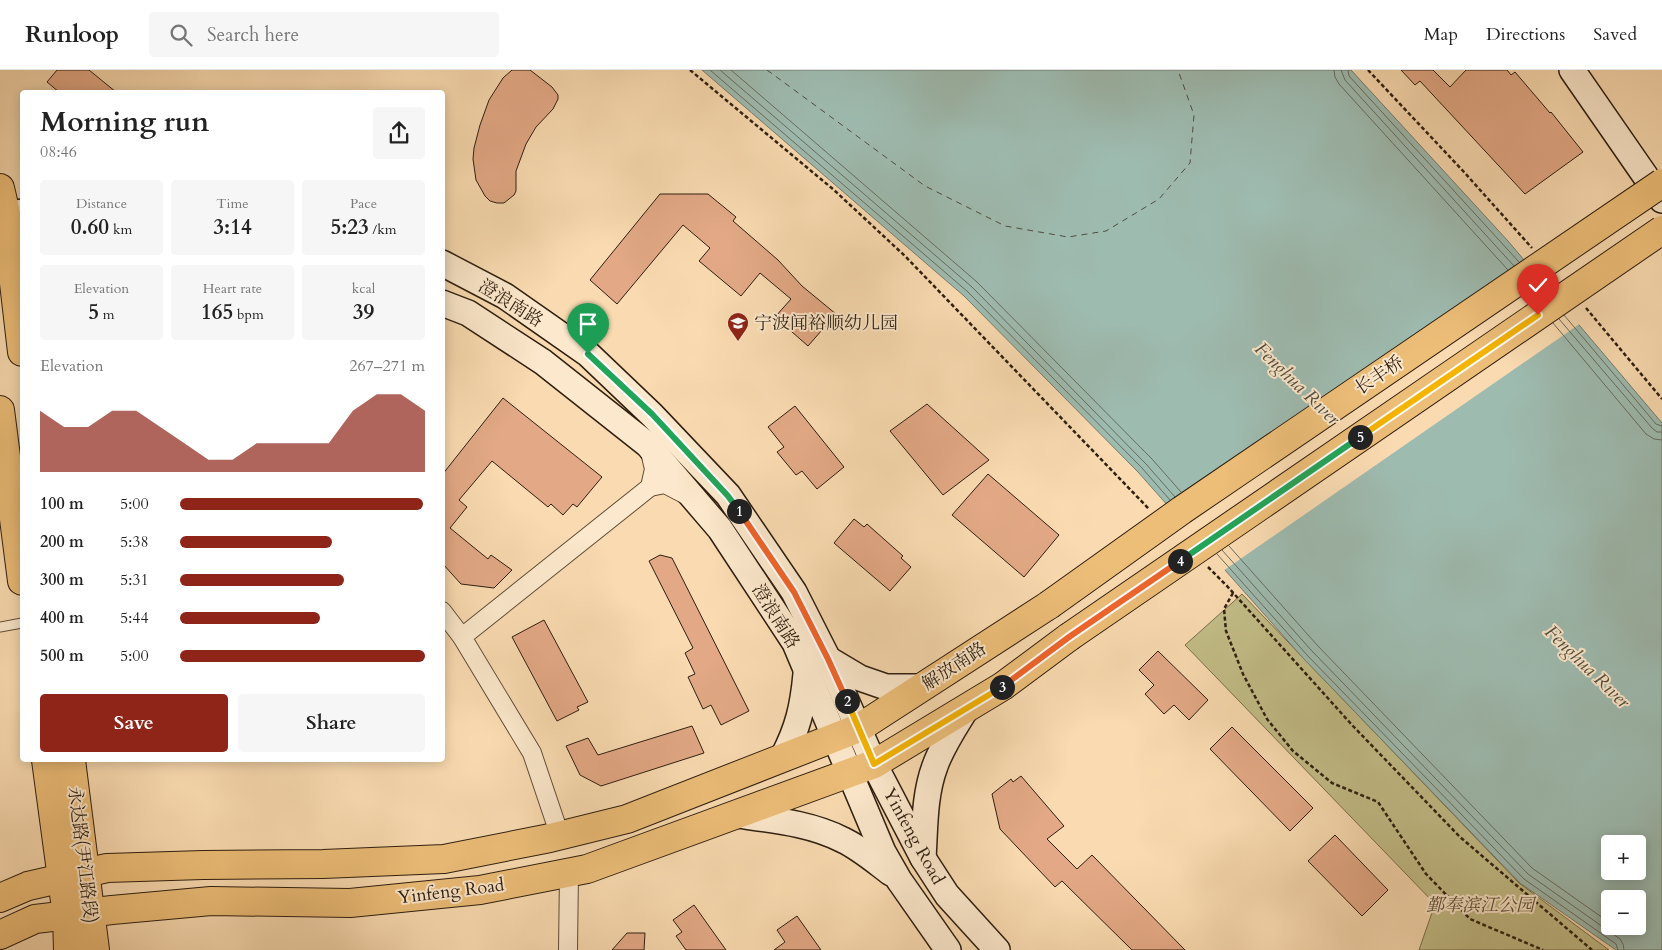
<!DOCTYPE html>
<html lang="en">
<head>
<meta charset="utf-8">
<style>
  :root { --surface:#fff; --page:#f6f6f6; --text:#222; --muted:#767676; --line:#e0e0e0; --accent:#8f2418 }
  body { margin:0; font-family:Cardo,"Noto Serif SC",serif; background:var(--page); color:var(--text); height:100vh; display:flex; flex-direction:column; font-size:19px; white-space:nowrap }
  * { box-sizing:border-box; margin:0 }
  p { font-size:16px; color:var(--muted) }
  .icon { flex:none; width:28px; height:28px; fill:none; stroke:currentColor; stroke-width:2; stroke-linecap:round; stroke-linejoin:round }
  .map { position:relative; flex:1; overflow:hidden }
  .details { position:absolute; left:20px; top:20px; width:425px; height:672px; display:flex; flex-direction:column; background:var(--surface); border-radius:5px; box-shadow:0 2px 12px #0003 }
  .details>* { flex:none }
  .fabs { position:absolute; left:1601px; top:765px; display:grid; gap:10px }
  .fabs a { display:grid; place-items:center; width:45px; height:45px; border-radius:5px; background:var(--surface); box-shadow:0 2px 12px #0003; font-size:25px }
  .pin { position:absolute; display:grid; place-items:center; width:42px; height:42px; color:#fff; margin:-51px -21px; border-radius:50% 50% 50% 0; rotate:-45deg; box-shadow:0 0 5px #0007 }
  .pin .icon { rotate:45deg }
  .km { position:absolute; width:25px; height:25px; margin:-12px; border-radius:50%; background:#222; color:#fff; font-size:14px; line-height:25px; text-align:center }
  .round { display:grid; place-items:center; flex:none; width:52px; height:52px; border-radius:5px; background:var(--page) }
  .overview { display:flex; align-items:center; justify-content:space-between; height:85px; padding:0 20px }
  h1 { font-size:28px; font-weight:700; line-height:38px }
  .metrics { display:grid; grid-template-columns:repeat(3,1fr); gap:8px; height:85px; padding:5px 20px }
  .metrics div { display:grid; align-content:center; border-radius:5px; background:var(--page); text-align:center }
  .metrics b { font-size:21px; font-weight:700 }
  .metrics small { font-size:14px; font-weight:400 }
  .metrics p { font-size:14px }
  .chart { height:140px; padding:10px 20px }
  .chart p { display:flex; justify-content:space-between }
  .chart svg { width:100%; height:90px; margin-top:5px; fill:var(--accent); opacity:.7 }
  .primary-button { display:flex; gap:10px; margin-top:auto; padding:10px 20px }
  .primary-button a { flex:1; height:58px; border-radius:5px; background:var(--accent); color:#fff; font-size:20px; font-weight:700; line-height:58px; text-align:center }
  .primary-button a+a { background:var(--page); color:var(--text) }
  ul { padding:0 20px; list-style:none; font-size:16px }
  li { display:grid; grid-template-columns:80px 60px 1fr; align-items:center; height:38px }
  li i { height:12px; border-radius:6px; background:var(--accent) }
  header { display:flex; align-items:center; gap:30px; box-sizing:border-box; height:70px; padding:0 25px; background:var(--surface); border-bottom:1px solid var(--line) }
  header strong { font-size:24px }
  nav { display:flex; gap:28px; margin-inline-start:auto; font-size:18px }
  .search { width:350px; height:45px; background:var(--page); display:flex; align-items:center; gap:12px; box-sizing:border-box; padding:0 18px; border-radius:5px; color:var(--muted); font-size:19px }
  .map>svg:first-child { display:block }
  .green { fill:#c3be88; stroke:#786e4c }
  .water { fill:#9ebbb0; stroke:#717c70; fill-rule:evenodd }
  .pier { fill:#fadbb1 }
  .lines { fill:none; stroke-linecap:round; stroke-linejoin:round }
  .shore { stroke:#666c60; stroke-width:1 }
  .ferry { stroke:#4f4d3f; stroke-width:1; stroke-dasharray:6 5; stroke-linecap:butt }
  .building { fill:#e3a986; stroke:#2d1e0f }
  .lane-casing { stroke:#604d38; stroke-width:11 }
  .street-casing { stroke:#604d38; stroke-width:20 }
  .secondary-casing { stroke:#2d1e0f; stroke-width:28 }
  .primary-casing { stroke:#2d1e0f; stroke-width:30 }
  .path { stroke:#2d1e0f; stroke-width:2.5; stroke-dasharray:4 2.5; stroke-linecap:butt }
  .lane { stroke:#fce8cc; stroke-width:9 }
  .street { stroke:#fce8cc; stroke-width:18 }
  .secondary { stroke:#fce8cc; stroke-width:25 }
  .primary { stroke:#edbe78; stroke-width:28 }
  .primary-bridge-casing { stroke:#2d1e0f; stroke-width:30; stroke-linecap:butt }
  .primary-bridge { stroke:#edbe78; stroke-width:28 }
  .split-1-casing { stroke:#fff; stroke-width:10 }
  .split-2-casing { stroke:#fff; stroke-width:10 }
  .split-3-casing { stroke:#fff; stroke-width:10 }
  .split-4-casing { stroke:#fff; stroke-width:10 }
  .split-5-casing { stroke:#fff; stroke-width:10 }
  .split-6-casing { stroke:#fff; stroke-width:10 }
  .split-1 { stroke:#22a559; stroke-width:6 }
  .split-2 { stroke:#f0652b; stroke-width:6 }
  .split-3 { stroke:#f5b400; stroke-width:6 }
  .split-4 { stroke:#f0652b; stroke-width:6 }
  .split-5 { stroke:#22a559; stroke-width:6 }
  .split-6 { stroke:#f5b400; stroke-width:6 }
  .labels { text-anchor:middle; stroke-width:4; stroke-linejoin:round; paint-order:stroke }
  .street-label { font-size:18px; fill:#2d1e0f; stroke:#fce8cc }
  .poi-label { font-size:18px; fill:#2d1e0f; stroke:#fce8cc; text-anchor:start }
  .park-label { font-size:18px; font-style:italic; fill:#5a4e33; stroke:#fce8cc }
  .water-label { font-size:19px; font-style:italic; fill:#4f4d3f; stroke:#fce8cc }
</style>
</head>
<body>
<header>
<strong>Runloop</strong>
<div class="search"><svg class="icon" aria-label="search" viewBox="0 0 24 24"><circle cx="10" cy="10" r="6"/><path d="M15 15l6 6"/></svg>Search here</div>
<nav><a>Map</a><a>Directions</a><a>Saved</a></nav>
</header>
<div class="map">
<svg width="1662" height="880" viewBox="0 0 1662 880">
  <rect width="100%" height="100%" fill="#fadbb1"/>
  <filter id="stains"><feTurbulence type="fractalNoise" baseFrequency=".004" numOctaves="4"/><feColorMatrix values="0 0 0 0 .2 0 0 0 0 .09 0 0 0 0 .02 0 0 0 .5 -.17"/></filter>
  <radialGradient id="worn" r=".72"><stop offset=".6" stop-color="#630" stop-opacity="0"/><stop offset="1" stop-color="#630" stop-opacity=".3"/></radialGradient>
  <polygon class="green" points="1242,524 1519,813 1609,880 1419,880 1435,834 1185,575"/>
  <path class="water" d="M702,0H1351L1508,171L1662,353V880H1616L1520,813L1303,588L1138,402L964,226ZM1610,774H1638V801H1610ZM1610,829H1638V856H1610Z"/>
  <polygon class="pier" points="1528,190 1581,253 1223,501 1168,439"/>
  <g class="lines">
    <g class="shore">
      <polyline points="710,0 968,222 1142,398 1170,430"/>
      <polyline points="720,0 972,217 1146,394 1175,427"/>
      <polyline points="731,0 977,212 1152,389 1181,422"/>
      <polyline points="1334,0 1335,7 1339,14 1508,200"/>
      <polyline points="1341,0 1345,10 1514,196"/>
      <polyline points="1348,0 1349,6 1519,192"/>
      <polyline points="1564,245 1656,354 1662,356"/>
      <polyline points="1559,249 1652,358 1657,362 1662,362"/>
      <polyline points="1553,253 1646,364 1654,369 1662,370"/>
      <polyline points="1229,476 1317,575 1532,798 1610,853"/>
      <polyline points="1222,480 1311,580 1528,804 1620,869 1623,874 1624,880"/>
      <polyline points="1217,484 1307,585 1524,809 1616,874 1618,880"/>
    </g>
    <polyline class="ferry" points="767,0 925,116 1005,156 1068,167 1106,161 1159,129 1190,93 1194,45 1178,0"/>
  </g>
  <g class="building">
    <polygon points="57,0 89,0 116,22 59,22 47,12"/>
    <polygon points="512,0 530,0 552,17 558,25 558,29 553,39 536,57 526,74 516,101 516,121 514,125 504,133 497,133 490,131 485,126 476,110 473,89 474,78 480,55 489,30 503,8"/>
    <polygon points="1401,0 1433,0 1450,17 1466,0 1507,0 1511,5 1515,2 1550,43 1551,42 1583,82 1525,124 1420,11 1415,15"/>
    <polygon points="660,124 708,124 736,147 733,151 778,190 802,216 836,244 808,276 775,247 791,229 760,203 741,226 699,191 710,178 683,155 617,234 590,210"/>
    <polygon points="503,328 602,407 577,437 573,434 563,445 551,434 548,437 492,391 459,430 467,437 450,458 488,489 491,485 512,500 494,518 461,514 442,493 442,405"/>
    <polygon points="927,334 989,390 943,425 890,361"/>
    <polygon points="795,336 844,397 817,419 802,401 796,405 777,382 784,377 768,357"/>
    <polygon points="988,404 1059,465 1024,507 952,445"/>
    <polygon points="854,449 864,457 867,454 903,486 901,488 911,497 890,521 834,473"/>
    <polygon points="660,485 672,488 749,641 721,655 711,635 703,639 688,607 695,604 685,583 693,578 649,491"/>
    <polygon points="544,550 588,632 577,637 579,640 557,651 512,567"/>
    <polygon points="1158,581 1208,630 1189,650 1174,635 1164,644 1145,624 1154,615 1139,600"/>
    <polygon points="692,656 704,683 601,716 580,705 566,676 588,668 598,685"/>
    <polygon points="1232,657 1313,738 1290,761 1210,679"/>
    <polygon points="1021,706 1064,756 1047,769 1077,799 1092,785 1185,880 1132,880 1062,811 1055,817 1000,759 992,724 1011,709 1013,712"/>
    <polygon points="1335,765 1388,820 1362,846 1308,791"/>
    <polygon points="694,835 726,880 686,880 676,866 682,862 673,850"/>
    <polygon points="797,846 821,880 774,880 785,872 777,860"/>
    <polygon points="627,863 645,863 644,880 612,880"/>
  </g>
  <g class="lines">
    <g class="lane-casing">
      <polyline id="lane" points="0,557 22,553"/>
    </g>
    <g class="street-casing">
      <g id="street">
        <polyline points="649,378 654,399 650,417 665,414 686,425"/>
        <polyline points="442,541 462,567"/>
        <polyline points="560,766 532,683 462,567 650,417"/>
        <polyline points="568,880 569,803"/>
      </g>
    </g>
    <g class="secondary-casing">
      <g id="secondary">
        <polyline points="1572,0 1662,130"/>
        <polyline points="0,146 22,142"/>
        <polyline points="442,193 505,226 588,284 652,345 728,425 794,522 828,589 874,694 923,788 947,825 997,880"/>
        <polyline points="442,233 468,243 543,292 648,375 720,459 795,573 883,782 899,810 948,880"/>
        <polyline points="828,589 860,608 886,617 921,617"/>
        <path d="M783,687C798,658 803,637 806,604"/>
        <path d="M737,745C772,750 810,753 843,770C860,778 875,791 891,803"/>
        <path d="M923,788C925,758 924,725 935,696C942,676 955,657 966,639"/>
      </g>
    </g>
    <g class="primary-casing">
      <g id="primary">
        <polyline points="0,118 6,144 22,282"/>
        <polyline points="0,340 22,511"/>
        <polyline points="46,690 67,846 68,880"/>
        <polyline points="71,690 95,880"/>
        <polyline points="0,828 28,816 107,798 203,795 323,794 444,789 550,768 627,749 859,658 1049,535"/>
        <polyline points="0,865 35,849 112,840 211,831 350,833 480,820 587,799 874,694 1003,616 1069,567"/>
      </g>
    </g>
    <g class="path">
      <polyline points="690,0 834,120 905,186 1149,439"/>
      <polyline points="1368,0 1464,102 1532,178"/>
      <polyline points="1586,238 1662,329"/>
      <polyline points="1208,497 1227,516 1352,655 1460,767 1592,880"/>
      <polyline points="1233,523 1224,539 1226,561 1243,604 1267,649 1293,681 1332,713 1378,732 1426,804 1470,849 1543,880"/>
    </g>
    <use href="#lane" class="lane"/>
    <use href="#street" class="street"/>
    <use href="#secondary" class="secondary"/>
    <use href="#primary" class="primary"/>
    <g class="primary-bridge-casing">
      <g id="primary-bridge">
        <polyline points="1049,535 1182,440 1662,113"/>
        <polyline points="1069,567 1662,160"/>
      </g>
    </g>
    <use href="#primary-bridge" class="primary-bridge"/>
  </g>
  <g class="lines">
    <g class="split-1-casing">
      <polyline id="split-1" points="588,284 652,344 728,426 739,441"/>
    </g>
    <g class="split-2-casing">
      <polyline id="split-2" points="739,441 794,522 828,589 847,631"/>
    </g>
    <g class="split-3-casing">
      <polyline id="split-3" points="847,631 874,694 1002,617"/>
    </g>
    <g class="split-4-casing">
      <polyline id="split-4" points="1002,617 1069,567 1180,491"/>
    </g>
    <g class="split-5-casing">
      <polyline id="split-5" points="1180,491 1360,367"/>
    </g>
    <g class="split-6-casing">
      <polyline id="split-6" points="1360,367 1538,245"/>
    </g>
    <use href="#split-1" class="split-1"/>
    <use href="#split-2" class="split-2"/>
    <use href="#split-3" class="split-3"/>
    <use href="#split-4" class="split-4"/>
    <use href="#split-5" class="split-5"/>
    <use href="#split-6" class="split-6"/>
  </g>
  <defs>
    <g id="school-pin" transform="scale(1.125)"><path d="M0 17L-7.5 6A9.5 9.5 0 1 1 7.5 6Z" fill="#8f2418" stroke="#fce8cc"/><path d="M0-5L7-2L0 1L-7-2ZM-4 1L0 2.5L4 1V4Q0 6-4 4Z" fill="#fff"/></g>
  </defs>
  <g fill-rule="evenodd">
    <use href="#school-pin" x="738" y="253"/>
  </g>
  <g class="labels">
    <g class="street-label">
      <text transform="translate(511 233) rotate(32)" y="6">澄浪南路</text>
      <text transform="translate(1379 305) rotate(-34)" y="6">长丰桥</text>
      <text transform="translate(776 546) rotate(58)" y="6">澄浪南路</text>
      <text transform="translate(954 596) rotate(-33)" y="6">解放南路</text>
      <text transform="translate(914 766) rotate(61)" y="6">Yinfeng Road</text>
      <text transform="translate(83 785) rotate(83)" y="6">永达路(尹江路段)</text>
      <text transform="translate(451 821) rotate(-7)" y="6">Yinfeng Road</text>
    </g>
    <g class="poi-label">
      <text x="754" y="259">宁波闻裕顺幼儿园</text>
    </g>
    <g class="park-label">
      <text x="1480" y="841">鄞奉滨江公园</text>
    </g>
    <g class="water-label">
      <text transform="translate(1298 313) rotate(44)" y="7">Fenghua Rıver</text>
      <text transform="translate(1588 596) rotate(44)" y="7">Fenghua Rıver</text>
    </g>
  </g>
  <rect width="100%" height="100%" filter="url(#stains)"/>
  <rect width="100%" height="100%" fill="url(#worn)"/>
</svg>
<div class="fabs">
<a>+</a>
<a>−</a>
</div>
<div class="pin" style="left:588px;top:284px;background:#1e9e55"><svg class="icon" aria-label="arrive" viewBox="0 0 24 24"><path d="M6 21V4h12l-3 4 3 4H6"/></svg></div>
<div class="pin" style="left:1538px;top:245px;background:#d93025"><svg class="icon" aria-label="check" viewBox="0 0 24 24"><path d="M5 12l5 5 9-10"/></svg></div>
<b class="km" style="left:739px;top:441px">1</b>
<b class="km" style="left:847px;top:631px">2</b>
<b class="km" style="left:1002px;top:617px">3</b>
<b class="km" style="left:1180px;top:491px">4</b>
<b class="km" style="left:1360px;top:367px">5</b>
<section class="details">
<div class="overview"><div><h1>Morning run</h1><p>08:46</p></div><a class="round"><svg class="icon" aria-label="share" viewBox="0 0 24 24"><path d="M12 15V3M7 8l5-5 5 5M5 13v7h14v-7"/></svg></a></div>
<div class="metrics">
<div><p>Distance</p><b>0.60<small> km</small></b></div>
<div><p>Time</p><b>3:14</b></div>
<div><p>Pace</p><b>5:23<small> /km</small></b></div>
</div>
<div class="metrics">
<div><p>Elevation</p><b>5<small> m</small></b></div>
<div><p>Heart rate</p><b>165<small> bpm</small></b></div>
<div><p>kcal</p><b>39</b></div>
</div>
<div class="chart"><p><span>Elevation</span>267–271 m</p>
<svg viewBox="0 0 160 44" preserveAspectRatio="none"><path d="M0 44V14L10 22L20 22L30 14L40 14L50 22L60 30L70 38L80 38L90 30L100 30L110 30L120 30L130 14L140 6L150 6L160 14V44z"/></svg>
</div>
<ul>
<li><b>100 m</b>5:00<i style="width:99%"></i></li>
<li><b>200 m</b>5:38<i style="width:62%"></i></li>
<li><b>300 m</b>5:31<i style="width:67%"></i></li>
<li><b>400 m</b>5:44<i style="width:57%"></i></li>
<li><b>500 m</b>5:00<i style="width:100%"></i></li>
</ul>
<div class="primary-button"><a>Save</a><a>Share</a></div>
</section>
</div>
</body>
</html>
